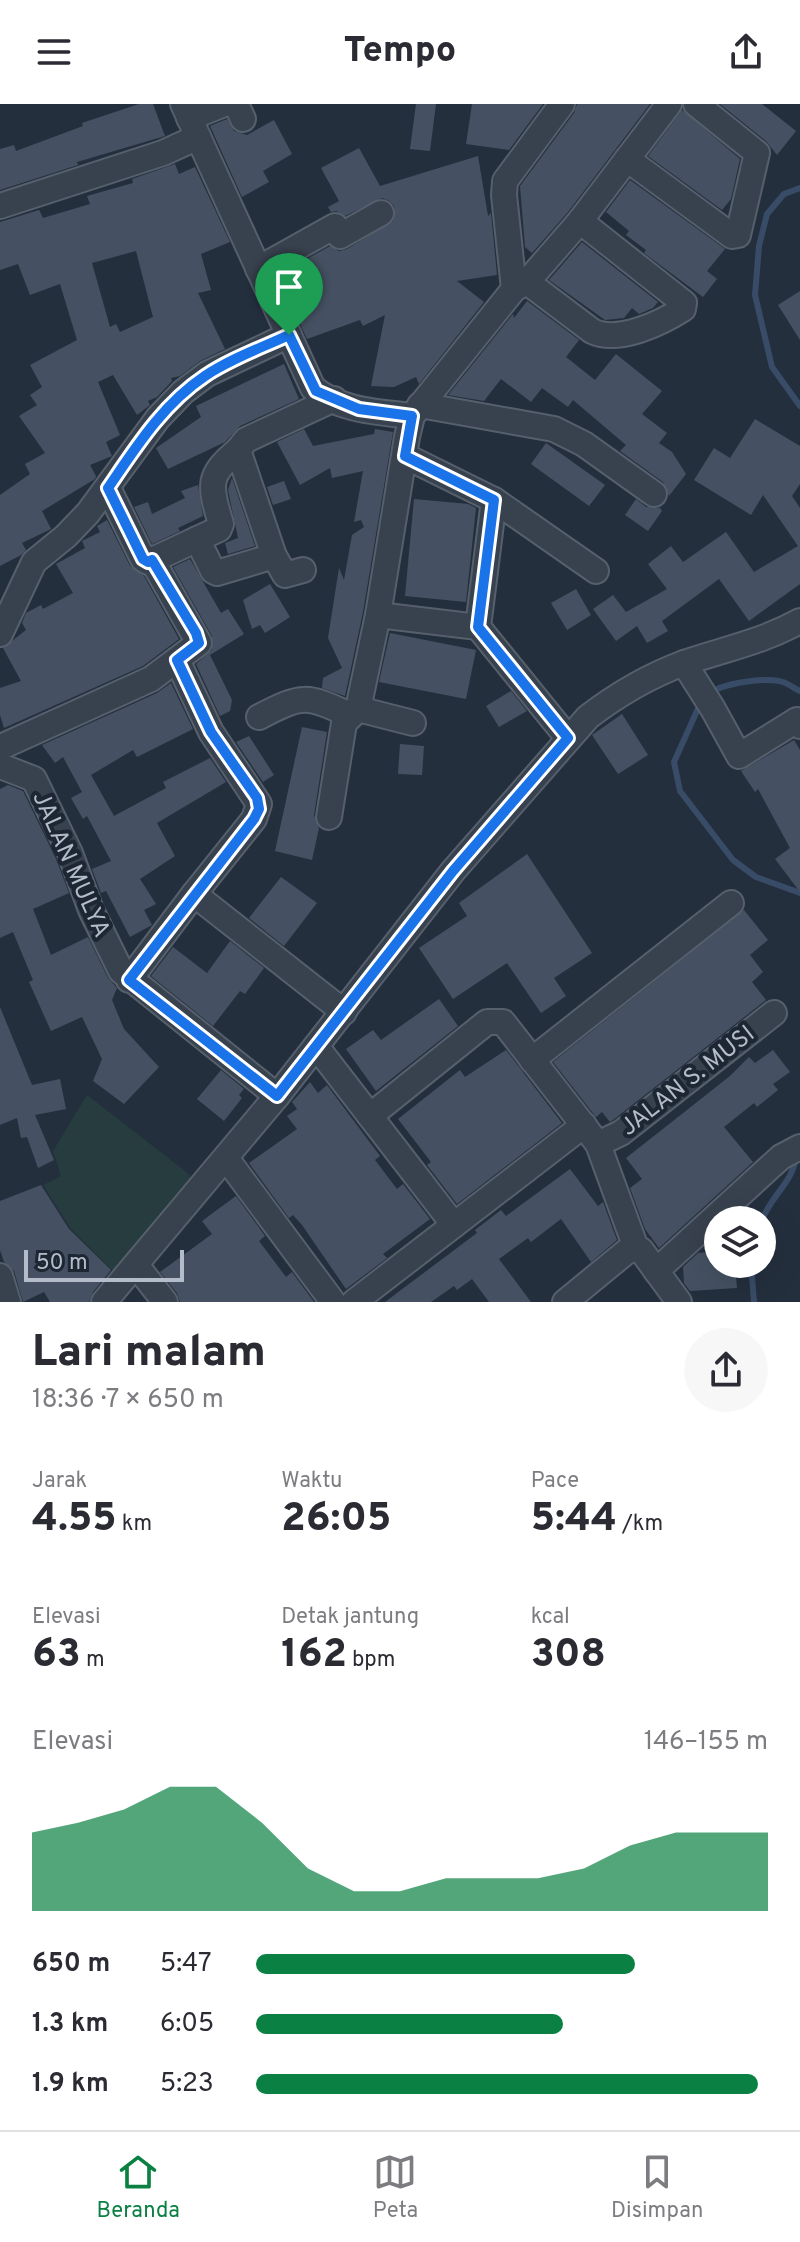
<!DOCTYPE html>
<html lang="id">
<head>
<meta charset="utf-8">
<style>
  :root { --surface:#fff; --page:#f7f7f7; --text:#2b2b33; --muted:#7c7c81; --line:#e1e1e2; --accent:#0b8043 }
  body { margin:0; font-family:Overpass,sans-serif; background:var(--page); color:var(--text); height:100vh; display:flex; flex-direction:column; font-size:30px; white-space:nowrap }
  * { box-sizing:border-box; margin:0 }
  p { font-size:26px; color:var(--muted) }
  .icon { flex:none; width:44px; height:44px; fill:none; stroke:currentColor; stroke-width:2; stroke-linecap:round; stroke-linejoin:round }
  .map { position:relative; height:1198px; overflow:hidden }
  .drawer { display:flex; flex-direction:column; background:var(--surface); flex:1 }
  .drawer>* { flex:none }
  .controls { position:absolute; left:704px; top:1102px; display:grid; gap:16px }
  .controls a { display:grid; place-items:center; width:72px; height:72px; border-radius:50%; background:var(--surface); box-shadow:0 8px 32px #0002; font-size:40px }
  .scale { position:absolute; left:24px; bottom:20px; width:160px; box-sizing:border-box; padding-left:8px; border:4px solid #b4bcc9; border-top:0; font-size:22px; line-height:28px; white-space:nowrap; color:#b4bcc9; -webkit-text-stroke:6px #1d2633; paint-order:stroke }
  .pin { position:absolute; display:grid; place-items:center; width:68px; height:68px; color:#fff; margin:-82px -34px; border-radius:50% 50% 50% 0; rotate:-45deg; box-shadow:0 0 8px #0007 }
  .pin .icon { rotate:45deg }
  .round { display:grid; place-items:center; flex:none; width:84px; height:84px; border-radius:42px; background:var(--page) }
  .summary { display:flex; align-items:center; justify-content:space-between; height:136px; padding:0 32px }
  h1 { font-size:44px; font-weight:800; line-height:60px }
  .stats { display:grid; grid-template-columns:repeat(3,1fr); gap:12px; height:136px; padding:8px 32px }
  .stats div { display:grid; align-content:center }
  .stats b { font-size:40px; font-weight:800 }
  .stats small { font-size:22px; font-weight:400 }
  .stats p { font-size:22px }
  .chart { height:224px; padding:16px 32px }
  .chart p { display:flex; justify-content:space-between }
  .chart svg { width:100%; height:144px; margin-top:8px; fill:var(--accent); opacity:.7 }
  ul { padding:0 32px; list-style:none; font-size:26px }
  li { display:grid; grid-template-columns:128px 96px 1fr; align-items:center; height:60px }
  li i { height:20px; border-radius:10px; background:var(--accent) }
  header { display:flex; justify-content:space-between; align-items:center; height:104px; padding:0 32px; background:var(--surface); font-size:36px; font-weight:800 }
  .dock { display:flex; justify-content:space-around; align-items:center; height:112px; border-top:2px solid var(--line); background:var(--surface); font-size:22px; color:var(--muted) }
  .dock a { display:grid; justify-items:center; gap:4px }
  .dock .current { color:var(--accent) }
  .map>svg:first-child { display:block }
  .green { fill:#263c3f }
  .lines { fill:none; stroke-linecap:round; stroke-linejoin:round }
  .stream { stroke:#394c67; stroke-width:6 }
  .building { fill:#455162; fill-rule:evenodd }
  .minor-casing { stroke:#565f6c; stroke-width:28 }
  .minor { stroke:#38414e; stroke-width:24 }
  .route-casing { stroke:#fff; stroke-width:16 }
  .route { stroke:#1a73e8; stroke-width:10 }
  .labels { text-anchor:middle; stroke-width:8; stroke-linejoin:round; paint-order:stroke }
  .street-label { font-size:24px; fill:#b4bcc9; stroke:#1d2633 }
</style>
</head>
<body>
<header><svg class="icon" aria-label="menu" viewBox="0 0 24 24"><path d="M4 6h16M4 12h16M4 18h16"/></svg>Tempo<svg class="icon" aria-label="share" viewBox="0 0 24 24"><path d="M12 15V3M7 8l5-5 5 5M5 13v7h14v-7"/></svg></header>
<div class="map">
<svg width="800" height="1198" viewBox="0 0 800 1198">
  <rect width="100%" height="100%" fill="#242f3e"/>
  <polygon class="green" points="87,991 185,1067 191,1073 193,1080 118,1172 71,1125 43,1081 61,1072 53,1047"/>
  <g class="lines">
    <g class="stream">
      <polyline points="800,84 784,90 767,110 759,142 755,191 772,263 800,302"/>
      <path d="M709,590C721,579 767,573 783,578C789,580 795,585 800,587"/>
      <polyline points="701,598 674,658 680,687 733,756 756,773 800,789"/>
      <path d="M762,1116C771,1092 792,1079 796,1054"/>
      <polyline points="751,1160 754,1198"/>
    </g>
  </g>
  <g class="building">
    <polygon points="139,0 153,0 165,32 77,58 78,61 0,86 0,45 14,41 16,47 83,22 82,19"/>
    <polygon points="416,0 436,0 430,47 410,45"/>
    <polygon points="472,0 543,0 509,46 466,40"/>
    <polygon points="577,0 650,0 568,108 532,149 525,143 520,82 574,9"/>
    <polygon points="720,0 762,0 796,27 777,51 766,37"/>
    <polygon points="682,6 740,55 731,95 722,106 648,52"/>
    <polygon points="227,15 234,27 247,31 274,16 292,50 263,67 269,78 242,93 210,22"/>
    <polygon points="359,44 380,82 478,52 488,112 491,109 497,171 457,177 484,198 419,280 416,273 394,283 371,282 385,211 363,222 360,216 307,235 278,171 330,142 339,147 347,145 393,117 394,102 389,97 382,94 345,112 336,107 331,108 328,103 339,97 321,64"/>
    <path d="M175,60L179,70L195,63L230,138L201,150L211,186L198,189L225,245L200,257L180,272L171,274L172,277L157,293L148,297L150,301L137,311L113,271L98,278L120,331L106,338L112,352L90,361L96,372L95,375L42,407L51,425L22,439L26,446L21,451L0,462V391L30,370L25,360L45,349L19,312L37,301L30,291L42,283L30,261L77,236L60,180L30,191L18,160L0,166V118L39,106L43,114L90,100L87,92L133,79L132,75ZM136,147L153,213L120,228L116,220L110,223L92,159Z"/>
    <polygon points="630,76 725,145 707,167 717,175 703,193 644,149 646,146 626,131 629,127 606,108"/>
    <polygon points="582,138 658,198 653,204 639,210 632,204 624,214 605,216 549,176"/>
    <polygon points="800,187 800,236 778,201"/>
    <polygon points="527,197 579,236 566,253 595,276 616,250 662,287 642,310 667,329 659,339 672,348 686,370 669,392 663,378 620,347 626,341 573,296 568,303 542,284 531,298 501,275 484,297 448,291 513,210 514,214"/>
    <polygon points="284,260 299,295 240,322 225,338 168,365 156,344 201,313 196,302"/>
    <polygon points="755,315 800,342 800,380 792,392 800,404 800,480 749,517 719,475 662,517 668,527 647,539 637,522 616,537 593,505 613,491 626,508 667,485 648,460 671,442 683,458 726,428 754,468 798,442 763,391 751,411 694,376 714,344 730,354"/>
    <polygon points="304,325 313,342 374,330 375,325 393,328 363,508 345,592 322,584 323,574 342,564 328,534 339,464 344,476 352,431 364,423 361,416 354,418 363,367 332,374 330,364 300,381 277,338"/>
    <polygon points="546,339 605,381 589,402 531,360"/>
    <polygon points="232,374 255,442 228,450 225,439 238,434 228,386"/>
    <polygon points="284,377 291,395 273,401 267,383"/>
    <polygon points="198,381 203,412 178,424 180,427 152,440 134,403 148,398 152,410 185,394 181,387"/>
    <polygon points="414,395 468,400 476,404 466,498 405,492"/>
    <polygon points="636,395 646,403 660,404 662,407 648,427 625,411"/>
    <polygon points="107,416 130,462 144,472 179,535 143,562 4,624 0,611 0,584 21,577 3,544 26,526 22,519 26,509 41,501 43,505 73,489 56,460 85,444 82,437 100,428 97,422"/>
    <polygon points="190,455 221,509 228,505 244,530 210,551 232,596 230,607 220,612 196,560 212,546 212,532 173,463"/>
    <polygon points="270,480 290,513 265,529 260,521 252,525 243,496"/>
    <polygon points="576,485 591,511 567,526 551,499"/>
    <polygon points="390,529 476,546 466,595 379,578"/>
    <polygon points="171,579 193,625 137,653 133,646 91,671 114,712 166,684 163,678 210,654 226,678 157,719 175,752 140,775 156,800 144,806 152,821 130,833 106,787 101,789 92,765 111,757 87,712 83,715 71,694 82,688 63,653 55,659 42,641 157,589"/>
    <polygon points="511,587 527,607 499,623 486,602"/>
    <polygon points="622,610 648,651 618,670 592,631"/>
    <polygon points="302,623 327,628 314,711 319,724 312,756 275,747"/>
    <polygon points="249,632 274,671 263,678 236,638"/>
    <polygon points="794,636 800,646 800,788 775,755 790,744 758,685 755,688 741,667"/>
    <polygon points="400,640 424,642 422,671 398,670"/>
    <polygon points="8,681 23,687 56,755 69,789 33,805 51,851 88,833 108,874 117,884 112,896 124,925 159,963 124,1000 93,977 102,955 82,913 51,927 29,878 33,876 13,828 0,834 0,685"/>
    <polygon points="527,750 592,849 554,874 566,892 541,909 507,859 453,895 419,844 467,812 459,799"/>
    <polygon points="281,773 317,799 284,842 249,814"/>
    <polygon points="744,806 768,836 750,851 763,868 752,878 766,896 613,1016 610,1018 602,1008 596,1013 553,958"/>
    <polygon points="230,837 264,864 245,890 240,887 213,922 151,872 173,843 207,869"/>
    <polygon points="439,895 458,922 376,987 346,945 373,926 381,936"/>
    <polygon points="0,903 32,981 60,975 66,1005 35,1011 54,1056 38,1064 27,1033 21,1034 17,1014 0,1021"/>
    <polygon points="506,946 562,1019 457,1100 427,1061 431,1058 398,1015 460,966 465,973"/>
    <polygon points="773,946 790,968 773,980 778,986 757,1003 754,999 724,1023 753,1058 659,1144 645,1125 630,1084 642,1075 626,1054 730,972 749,953 755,959"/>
    <polygon points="221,966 244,985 239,991 242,994 224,1017 197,995"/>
    <polygon points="310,978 318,989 327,981 380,1052 375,1056 397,1085 403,1080 430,1115 383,1150 387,1154 346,1185 302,1121 293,1111 289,1114 249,1059 297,1025 287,1012 297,1005 292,998"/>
    <polygon points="570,1065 598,1102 603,1098 617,1136 591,1158 561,1115 531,1138 528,1134 499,1155 531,1198 489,1198 472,1175 457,1186 454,1182 431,1198 385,1198 477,1129 475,1126 501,1106 506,1112"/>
    <polygon points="41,1081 69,1125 111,1166 93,1188 89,1198 50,1198 44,1188 23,1198 14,1167 4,1158 0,1146 0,1097"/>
    <polygon points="236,1092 265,1132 259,1137 286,1173 292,1168 314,1198 180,1198 177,1189 160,1168 212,1130 202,1117"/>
    <polygon points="718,1147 718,1160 735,1160 737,1184 690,1187 684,1179 683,1163 698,1149"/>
  </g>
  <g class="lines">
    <g class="minor-casing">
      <g id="minor">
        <path d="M183,0L313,284C340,307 379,308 412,312"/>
        <polyline points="236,0 243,15"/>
        <polyline points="189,14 224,0"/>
        <polyline points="627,55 732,132 738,131 757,49 696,0"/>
        <polyline points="0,102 163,49 198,33"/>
        <polyline points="258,165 335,122 340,132 381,109"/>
        <path d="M527,178L592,227C618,240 661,219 683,205L684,199L580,117"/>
        <polyline points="514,185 504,91 505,77 562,0"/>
        <polyline points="420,301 554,325 584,340 654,390"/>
        <polyline points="405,352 494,396 596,467"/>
        <path d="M108,384L143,455L148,458L219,425L221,420C210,382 206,372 238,346"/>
        <polyline points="494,396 478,523 568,634"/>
        <polyline points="197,435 213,467 217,469 274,452 238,346 246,336 334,295"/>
        <polyline points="274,452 285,471 303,466"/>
        <polyline points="478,523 378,511 407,333 412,312 514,185 527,178 580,117 669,0"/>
        <polyline points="0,530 34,458 66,432 88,409 158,314 183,288 207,270 289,231"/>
        <polyline points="177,556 211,628 259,700 254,715 194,790 344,908"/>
        <polyline points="684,559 713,605 739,652 797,616 800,622"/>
        <polyline points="358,605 413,619"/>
        <path d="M259,613C303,590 306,591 350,611"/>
        <polyline points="1,643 151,575 199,539 152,456"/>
        <polyline points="3,663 34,675 70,749 91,806 121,867 277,992"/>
        <polyline points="329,713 344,619 358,605 378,511"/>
        <polyline points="129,876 194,790"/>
        <polyline points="316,942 454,1121"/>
        <polyline points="532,956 731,799"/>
        <polyline points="370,1012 487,918 503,918 598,1040 636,1144 641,1146 679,1198"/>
        <polyline points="598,1040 621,1029 774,909"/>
        <polyline points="226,1054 333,1198"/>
        <polyline points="136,1161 165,1198"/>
        <polyline points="656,1167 781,1053 800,1043"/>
        <polyline points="0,1172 8,1198"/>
        <path d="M104,1198L277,992L453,767L588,613C618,590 649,572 684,559C725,545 762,538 800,517"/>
        <polyline points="354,1198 584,1021"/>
        <polyline points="565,1198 626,1148 636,1144"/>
      </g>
    </g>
    <use href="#minor" class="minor"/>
  </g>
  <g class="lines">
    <g class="route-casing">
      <path id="route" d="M289,231L316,287L359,305L412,312L405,352L494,396L478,523L568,634L453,767L277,992L129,876L254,715L259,705L257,694L211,628L177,556L199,539L196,529L152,456L148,458L143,455L108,384C136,343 163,300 205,272C230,255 261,244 289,231Z"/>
    </g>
    <use href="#route" class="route"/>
  </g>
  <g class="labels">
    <g class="street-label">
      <text transform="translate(72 760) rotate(66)" y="8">JALAN MULYA</text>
      <text transform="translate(687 976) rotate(-38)" y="8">JALAN S. MUSI</text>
    </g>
  </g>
</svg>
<div class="controls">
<a><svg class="icon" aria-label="layers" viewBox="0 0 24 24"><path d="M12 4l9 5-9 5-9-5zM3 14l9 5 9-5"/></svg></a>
</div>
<div class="scale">50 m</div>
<div class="pin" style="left:289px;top:231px;background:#1e9e55"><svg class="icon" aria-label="arrive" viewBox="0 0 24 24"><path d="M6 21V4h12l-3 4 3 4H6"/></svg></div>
</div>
<section class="drawer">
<div class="summary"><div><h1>Lari malam</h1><p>18:36 · 7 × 650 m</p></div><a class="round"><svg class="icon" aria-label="share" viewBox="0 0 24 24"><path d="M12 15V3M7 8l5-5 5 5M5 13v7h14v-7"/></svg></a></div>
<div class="stats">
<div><p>Jarak</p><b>4.55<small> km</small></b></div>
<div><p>Waktu</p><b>26:05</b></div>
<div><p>Pace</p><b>5:44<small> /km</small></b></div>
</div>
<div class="stats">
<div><p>Elevasi</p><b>63<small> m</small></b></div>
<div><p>Detak jantung</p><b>162<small> bpm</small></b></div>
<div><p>kcal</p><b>308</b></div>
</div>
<div class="chart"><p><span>Elevasi</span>146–155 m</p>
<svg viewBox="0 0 160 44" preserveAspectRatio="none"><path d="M0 44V20L10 17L20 13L30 6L40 6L50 17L60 31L70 38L80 38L90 34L100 34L110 34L120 31L130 24L140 20L150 20L160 20V44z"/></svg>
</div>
<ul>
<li><b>650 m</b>5:47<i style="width:74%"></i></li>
<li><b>1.3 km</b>6:05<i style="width:60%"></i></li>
<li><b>1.9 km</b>5:23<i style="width:98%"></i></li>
</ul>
</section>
<nav class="dock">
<a class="current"><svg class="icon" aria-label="home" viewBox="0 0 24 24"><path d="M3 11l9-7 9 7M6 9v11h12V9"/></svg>Beranda</a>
<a><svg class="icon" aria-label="map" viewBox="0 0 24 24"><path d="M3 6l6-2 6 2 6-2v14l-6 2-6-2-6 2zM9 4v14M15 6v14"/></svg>Peta</a>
<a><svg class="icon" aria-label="saved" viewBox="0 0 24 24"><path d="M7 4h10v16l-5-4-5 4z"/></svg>Disimpan</a>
</nav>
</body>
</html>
